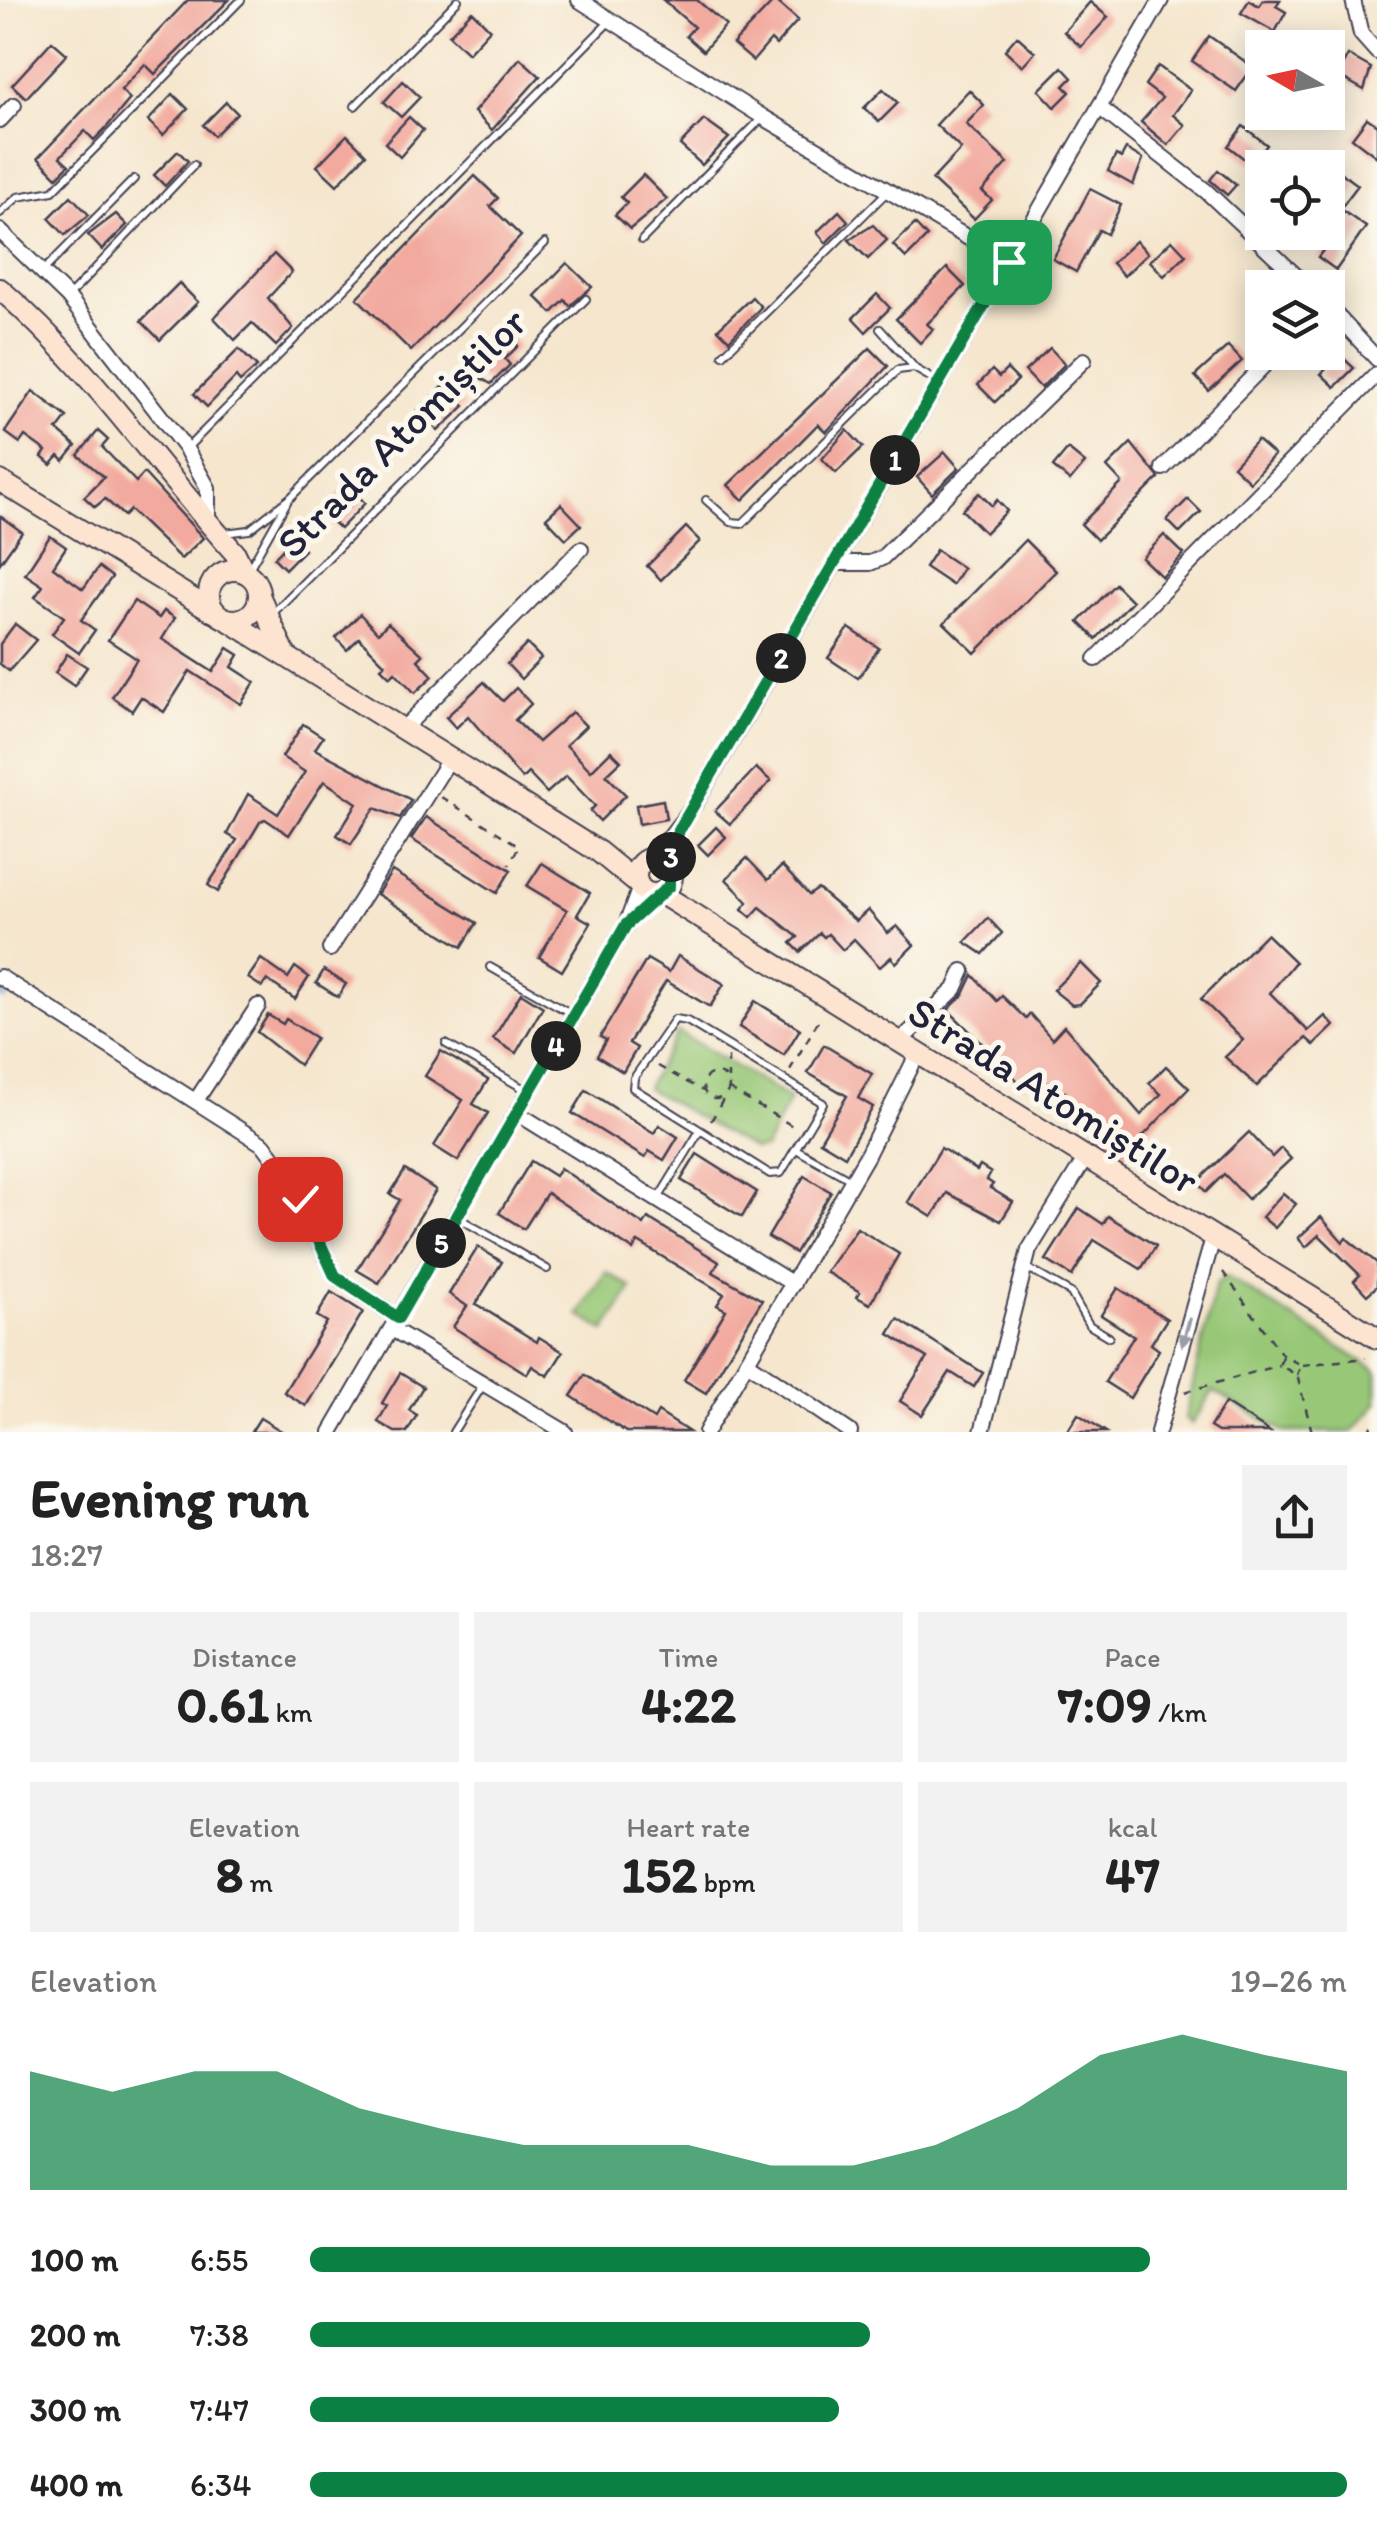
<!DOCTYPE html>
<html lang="en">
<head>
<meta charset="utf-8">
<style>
  :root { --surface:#fff; --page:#f2f2f2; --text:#222; --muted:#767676; --accent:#0b8043 }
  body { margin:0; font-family:Itim,sans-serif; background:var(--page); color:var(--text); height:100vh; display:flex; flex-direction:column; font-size:38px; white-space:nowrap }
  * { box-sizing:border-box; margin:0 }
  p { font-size:32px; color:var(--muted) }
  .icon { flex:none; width:55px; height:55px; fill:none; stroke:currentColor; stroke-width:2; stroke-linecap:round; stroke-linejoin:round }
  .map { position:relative; height:1432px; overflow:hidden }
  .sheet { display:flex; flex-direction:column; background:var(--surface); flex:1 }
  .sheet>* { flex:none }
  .needle { width:65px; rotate:279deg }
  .tools { position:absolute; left:1245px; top:30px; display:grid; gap:20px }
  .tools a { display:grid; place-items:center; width:100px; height:100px; border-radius:0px; background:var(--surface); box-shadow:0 5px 25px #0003; font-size:50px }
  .pin { position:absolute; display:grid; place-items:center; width:85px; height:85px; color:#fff; margin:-42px; border-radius:20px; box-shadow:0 5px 15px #0006 }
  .km { position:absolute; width:50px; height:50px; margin:-25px; border-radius:50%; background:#222; color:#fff; font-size:28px; line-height:50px; text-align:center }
  .round { display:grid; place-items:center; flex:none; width:105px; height:105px; border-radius:0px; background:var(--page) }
  .summary { display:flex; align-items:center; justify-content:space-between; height:170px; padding:0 30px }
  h1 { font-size:55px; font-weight:700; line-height:75px }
  .metrics { display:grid; grid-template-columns:repeat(3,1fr); gap:15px; height:170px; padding:10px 30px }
  .metrics div { display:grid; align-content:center; border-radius:0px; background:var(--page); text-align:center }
  .metrics b { font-size:50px; font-weight:700 }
  .metrics small { font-size:28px; font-weight:400 }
  .metrics p { font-size:28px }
  .chart { height:280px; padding:20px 30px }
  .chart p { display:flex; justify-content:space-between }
  .chart svg { width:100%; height:180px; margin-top:10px; fill:var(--accent); opacity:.7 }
  ul { padding:0 30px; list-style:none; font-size:32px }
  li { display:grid; grid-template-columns:160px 120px 1fr; align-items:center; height:75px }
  li i { height:25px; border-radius:12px; background:var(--accent) }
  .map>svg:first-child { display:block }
  .green { fill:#98c877; stroke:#5d7559; stroke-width:2.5 }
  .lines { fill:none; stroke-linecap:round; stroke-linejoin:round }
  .stream { stroke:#7cade7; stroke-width:5 }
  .building { fill:#f2a99e }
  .lane-casing { stroke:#423f51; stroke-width:10 }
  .street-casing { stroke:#423f51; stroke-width:18 }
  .secondary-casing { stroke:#423f51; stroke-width:24 }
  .path { stroke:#423f51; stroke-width:2.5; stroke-dasharray:8 8; stroke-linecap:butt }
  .lane { stroke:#fff; stroke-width:6 }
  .street { stroke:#fff; stroke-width:14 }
  .secondary { stroke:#fde4d1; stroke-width:20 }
  .oneway { fill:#9c9ca7 }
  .route-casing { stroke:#fff; stroke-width:20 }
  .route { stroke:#0b8043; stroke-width:12 }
  .labels { text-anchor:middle; stroke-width:10; stroke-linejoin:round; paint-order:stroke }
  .street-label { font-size:42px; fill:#22223b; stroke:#fbf7ec }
</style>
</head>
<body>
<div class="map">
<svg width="1377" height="1432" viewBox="0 0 1377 1432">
  <rect width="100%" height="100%" fill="#fbf7ec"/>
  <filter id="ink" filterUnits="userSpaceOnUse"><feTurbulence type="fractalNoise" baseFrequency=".01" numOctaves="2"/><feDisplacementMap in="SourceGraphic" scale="20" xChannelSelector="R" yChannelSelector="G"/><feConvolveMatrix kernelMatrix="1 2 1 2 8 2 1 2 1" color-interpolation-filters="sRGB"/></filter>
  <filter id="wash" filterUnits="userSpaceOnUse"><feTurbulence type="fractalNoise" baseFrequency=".0048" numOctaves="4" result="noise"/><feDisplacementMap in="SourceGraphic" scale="40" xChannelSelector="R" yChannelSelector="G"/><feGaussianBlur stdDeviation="2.25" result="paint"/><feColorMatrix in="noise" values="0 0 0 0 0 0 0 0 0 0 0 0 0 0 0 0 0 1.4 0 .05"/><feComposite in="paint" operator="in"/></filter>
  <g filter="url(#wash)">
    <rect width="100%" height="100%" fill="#f5e6cd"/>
    <g class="green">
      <polygon points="678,1032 790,1099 765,1148 755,1150 646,1088"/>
      <polygon points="606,1272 632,1288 605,1331 579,1315"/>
      <polygon points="1226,1276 1377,1371 1377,1403 1352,1432 1284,1432 1213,1391 1192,1424 1185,1418 1216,1284"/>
    </g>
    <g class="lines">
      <polyline class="stream" points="0,995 5,998"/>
    </g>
    <g id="blocks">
      <g class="building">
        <polygon points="188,0 229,0 155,74 145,64 121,90 130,99 106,128 94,140 85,131 60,157 69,165 57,177 38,158"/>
        <polygon points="663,0 697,0 726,25 703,51 686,36 694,27"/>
        <polygon points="775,0 798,20 776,45 771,40 753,61 733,44"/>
        <polygon points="1249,0 1259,6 1263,0 1280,0 1276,6 1286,12 1275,32 1241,13"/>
        <polygon points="1090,2 1108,17 1081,47 1064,32"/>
        <polygon points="472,11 490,29 468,53 449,35"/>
        <polygon points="1017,36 1035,52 1022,66 1005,50"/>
        <polygon points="1209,36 1253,67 1236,91 1192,61"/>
        <polygon points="52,41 67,54 26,98 12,85"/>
        <polygon points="1348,55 1371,68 1364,90 1337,75"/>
        <polygon points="520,58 540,76 492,130 474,112"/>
        <polygon points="1158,66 1191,90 1173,115 1185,125 1168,145 1141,122 1162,98 1145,85"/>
        <polygon points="1062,67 1072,78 1064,86 1070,92 1055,107 1039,90"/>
        <polygon points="403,81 420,97 401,117 384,102"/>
        <polygon points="883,89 898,103 879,122 864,108"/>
        <polygon points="969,90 984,105 966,124 1008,163 982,191 992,200 974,219 932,180 961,149 936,125"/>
        <polygon points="173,94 188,109 163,135 148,121"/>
        <polygon points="226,102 237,113 214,136 203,125"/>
        <polygon points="409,117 423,130 400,157 385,143"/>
        <polygon points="1367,118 1377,125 1377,157 1352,138"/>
        <polygon points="704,120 729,138 702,165 680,145"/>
        <polygon points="1243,126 1267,145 1252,165 1228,146"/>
        <polygon points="347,135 366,154 337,185 317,166"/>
        <polygon points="1126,149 1143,159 1133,185 1108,171 1116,155 1121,158"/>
        <polygon points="178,151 188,161 165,186 154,175"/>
        <polygon points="1328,163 1358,185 1340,209 1366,227 1336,270 1318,257 1324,249 1299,232 1328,232"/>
        <polygon points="1218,170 1236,185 1227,195 1210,180"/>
        <polygon points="643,175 667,199 630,229 615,215 627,203 621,197"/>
        <polygon points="475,176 498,198 490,206 521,236 411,351 357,298"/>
        <polygon points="1090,189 1121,205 1107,234 1099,230 1076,272 1053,259"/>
        <polygon points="71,196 89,215 65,235 49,218"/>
        <polygon points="839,211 848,221 826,243 817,232"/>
        <polygon points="116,214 127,225 102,250 88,235"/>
        <polygon points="915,224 927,237 906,258 893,245"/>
        <polygon points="873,225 887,240 868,259 849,240"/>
        <polygon points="1172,240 1186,255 1164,276 1150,261"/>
        <polygon points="1136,241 1148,253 1124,276 1112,263"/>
        <polygon points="274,254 292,272 268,298 293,328 276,346 252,323 235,340 214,318"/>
        <polygon points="567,263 592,287 570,306 565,300 552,313 535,296"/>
        <polygon points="947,268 965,286 927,324 933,329 920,343 896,319"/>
        <polygon points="179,283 198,302 160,340 141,321"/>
        <polygon points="877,294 890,308 866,332 853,318"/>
        <polygon points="752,297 761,307 729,340 718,329"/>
        <polygon points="1262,310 1262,339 1248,324"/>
        <polygon points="510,336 518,346 505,359 510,365 491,384 472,373"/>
        <polygon points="1228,346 1242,361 1209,391 1195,376"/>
        <polygon points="870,348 888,366 826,432 818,424 743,500 728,485"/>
        <polygon points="1050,348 1065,364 1041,388 1025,371"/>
        <polygon points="239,349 257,367 240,382 236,377 207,407 194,394"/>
        <polygon points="1340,355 1354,368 1335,387 1321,374"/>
        <polygon points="1007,369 1018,380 995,402 978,385 992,370 999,377"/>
        <polygon points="445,385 465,406 438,431 418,410"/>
        <polygon points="33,391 67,417 57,430 76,446 64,461 59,456 51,465 42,457 46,451 25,436 20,443 5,432"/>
        <polygon points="847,430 863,447 836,473 822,459"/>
        <polygon points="98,431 108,440 102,447 136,482 144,473 203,538 181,559 130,510 124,516 105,499 95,507 84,497 104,477 78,455"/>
        <polygon points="1257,440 1274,455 1250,482 1233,466"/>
        <polygon points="1131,443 1159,478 1097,540 1081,524 1122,483 1107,467"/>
        <polygon points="1068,449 1085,463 1070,481 1053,467"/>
        <polygon points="945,452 959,468 932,494 917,477"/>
        <polygon points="348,486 365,503 340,529 322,512"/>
        <polygon points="979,493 992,506 997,500 1007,511 985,533 962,510"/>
        <polygon points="1188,499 1201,512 1180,533 1167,520"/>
        <polygon points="561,504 581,525 566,539 546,518"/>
        <polygon points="0,516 22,532 0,563"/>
        <polygon points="686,527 700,541 661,580 647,566"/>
        <polygon points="1164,535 1184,554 1162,577 1142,558"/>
        <polygon points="50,536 66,547 53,567 83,589 99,567 112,577 81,620 95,630 79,653 52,634 64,617 35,597 43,586 25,574"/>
        <polygon points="293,539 304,550 285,569 274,558"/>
        <polygon points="1025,540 1056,571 975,653 944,623"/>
        <polygon points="936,550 963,568 952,585 925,567"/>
        <polygon points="1115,584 1132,601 1096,639 1079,622"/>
        <polygon points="134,601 159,618 164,611 175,618 162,639 213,672 228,648 239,655 232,667 255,682 241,704 190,671 164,712 141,697 132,711 112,697 137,659 108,640"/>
        <polygon points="360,614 378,633 388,623 423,655 418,660 433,676 415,693 395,672 390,677 381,668 385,664 359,638 347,650 336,638"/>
        <polygon points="15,624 36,640 9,671 0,664 0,644"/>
        <polygon points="849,628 879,648 858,678 828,658"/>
        <polygon points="527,644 541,658 521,679 507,664"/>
        <polygon points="67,654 87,667 74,686 55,673"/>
        <polygon points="484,682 503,701 516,688 531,704 515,720 538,742 572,712 586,726 566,745 591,771 611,751 621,761 606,775 626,795 600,821 590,811 595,806 566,776 547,793 528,773 522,779 468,716 456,728 446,717"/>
        <polygon points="303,724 323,737 315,749 411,800 400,818 375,808 351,844 337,835 357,803 324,781 289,835 265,819 260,822 218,892 208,885 237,840 227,834 248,794 278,814 305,772 282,757"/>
        <polygon points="756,768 771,781 730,824 715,811"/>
        <polygon points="663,800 666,819 639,824 636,805"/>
        <polygon points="426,817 511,870 497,893 411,839"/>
        <polygon points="716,827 726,837 708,855 698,845"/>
        <polygon points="747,858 768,880 782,866 809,895 818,889 856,921 868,910 888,933 897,926 914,945 896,963 891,957 880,967 854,939 843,950 828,934 824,937 820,933 800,952 791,943 798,937 760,907 751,917 742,909 748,902 726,879"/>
        <polygon points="542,863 590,893 577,915 591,923 562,971 539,957 567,910 527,886"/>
        <polygon points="392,871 477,923 462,947 377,894"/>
        <polygon points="988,918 1002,933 983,954 965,942"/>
        <polygon points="1266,934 1295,962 1270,993 1308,1031 1325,1016 1334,1026 1314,1045 1306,1038 1257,1086 1225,1057 1243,1040 1201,999"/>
        <polygon points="678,956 724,984 710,1007 666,981 629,1043 637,1048 623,1072 597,1056 606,1040 600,1037 647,959 669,972"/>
        <polygon points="261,959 288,978 295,967 309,977 295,999 267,980 262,987 248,978"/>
        <polygon points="1081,963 1101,983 1080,1004 1072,1005 1053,990"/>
        <polygon points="324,970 346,984 338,997 316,983"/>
        <polygon points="973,975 997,1001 1002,996 1026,1019 1030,1014 1052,1039 1064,1026 1141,1115 1161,1094 1149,1083 1166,1066 1189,1088 1124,1156 1065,1092 1060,1097 1038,1074 1023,1087 1002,1063 993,1072 981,1064 992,1053 948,1010 964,994"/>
        <polygon points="521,993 543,1007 516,1053 493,1039"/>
        <polygon points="755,1001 800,1029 784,1055 739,1027"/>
        <polygon points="268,1015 283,1024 286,1019 316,1038 299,1065 257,1032"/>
        <polygon points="824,1045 872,1074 858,1098 873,1107 845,1156 820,1141 847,1096 808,1073"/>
        <polygon points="441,1051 488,1080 473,1104 488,1113 458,1161 434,1146 463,1100 425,1076"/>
        <polygon points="586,1090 654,1133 659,1125 678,1137 664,1160 649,1151 645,1158 572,1113"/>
        <polygon points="1249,1132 1272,1157 1281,1148 1291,1159 1248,1199 1224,1174 1206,1192 1197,1182"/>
        <polygon points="941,1148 977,1171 980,1166 991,1173 987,1180 993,1184 990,1188 1013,1202 1001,1221 947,1193 932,1217 908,1202"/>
        <polygon points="697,1154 757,1192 742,1217 681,1180"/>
        <polygon points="531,1161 555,1176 560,1168 644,1225 648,1218 719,1262 713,1272 762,1300 706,1393 684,1380 726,1310 717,1305 724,1294 638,1242 633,1250 547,1193 524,1229 499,1213"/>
        <polygon points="405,1170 436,1190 379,1283 357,1270 400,1200 390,1194"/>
        <polygon points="804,1176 831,1192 795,1253 768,1237"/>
        <polygon points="1283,1193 1296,1204 1275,1228 1262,1217"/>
        <polygon points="1079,1208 1103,1224 1108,1216 1156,1246 1141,1269 1094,1240 1072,1276 1046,1260"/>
        <polygon points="1321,1217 1343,1242 1346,1238 1377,1263 1377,1286 1367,1295 1354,1281 1360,1275 1319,1235 1306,1247 1298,1238"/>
        <polygon points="857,1228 899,1254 870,1304 857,1297 860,1292 826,1272"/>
        <polygon points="478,1247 502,1262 476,1304 537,1342 539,1337 563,1352 548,1376 532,1366 527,1374 453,1327 467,1306 449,1294"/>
        <polygon points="1118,1288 1167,1319 1151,1344 1159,1350 1130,1398 1105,1382 1134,1336 1101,1315"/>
        <polygon points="331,1292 363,1312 306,1406 284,1392 327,1322 317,1316"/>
        <polygon points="898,1319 983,1373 974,1387 950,1372 922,1415 900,1401 927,1358 889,1334"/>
        <polygon points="400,1373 423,1387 409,1410 417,1415 407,1432 395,1432 378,1422 387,1406 382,1403"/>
        <polygon points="585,1375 654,1419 658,1412 689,1432 626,1432 571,1396"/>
        <polygon points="1225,1403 1270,1432 1218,1432 1210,1427"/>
        <polygon points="1078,1414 1106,1432 1067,1432"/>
        <polygon points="260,1418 283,1432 251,1432"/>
      </g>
    </g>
  </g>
  <g filter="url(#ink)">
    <use href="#blocks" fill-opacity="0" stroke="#423f51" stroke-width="2.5"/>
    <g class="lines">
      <g class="lane-casing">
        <g id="lane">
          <polyline points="355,106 458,0"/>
          <polyline points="0,213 18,197 53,191 241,0"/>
          <polyline points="642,240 763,117"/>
          <polyline points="44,270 134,179"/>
          <polyline points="68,297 194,165"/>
          <polyline points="880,329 914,367"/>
          <polyline points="723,355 889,190"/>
          <polyline points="187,448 611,20"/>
          <polyline points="706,500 731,522 743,523 898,370 914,368 938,382"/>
          <polyline points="224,533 249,530 291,497 545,243"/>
          <polyline points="249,569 287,502"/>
          <polyline points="273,613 586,299"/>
          <polyline points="490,967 572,1014"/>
          <polygon points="675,1019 687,1021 823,1103 781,1173 770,1174 633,1088 634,1078"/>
          <polyline points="446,1044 528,1091"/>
          <polyline points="796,1149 851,1180"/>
          <polyline points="658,1199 699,1132"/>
          <polyline points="457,1217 547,1269"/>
          <polyline points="1025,1267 1071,1293 1089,1325 1109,1337"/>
          <polyline points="453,1432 483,1385"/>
        </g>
      </g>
      <g class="street-casing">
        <g id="street">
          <polyline points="579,0 763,117 1009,262"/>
          <polyline points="1353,0 1361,34 1377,52"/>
          <polyline points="1099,107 1206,191 1309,288"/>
          <polyline points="0,120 14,105"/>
          <polyline points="0,231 68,297 186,449 208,488 208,521"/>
          <polyline points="1328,306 1377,359"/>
          <polyline points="1163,468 1277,352"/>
          <polyline points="836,563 870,563 882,558 1084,360"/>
          <polyline points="1096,659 1377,374"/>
          <polyline points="403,729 581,549"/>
          <polyline points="653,858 695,804 1161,0"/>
          <polyline points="669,866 678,836"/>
          <polyline points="630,921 657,894"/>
          <polyline points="330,949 450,758"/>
          <polyline points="0,977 264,1145 292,1183 335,1276 398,1318"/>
          <polyline points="898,1043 955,989 963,971"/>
          <polyline points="197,1099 258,1006"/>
          <polyline points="517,1113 793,1284"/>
          <polyline points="392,1329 565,1432"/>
          <polyline points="747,1362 850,1432"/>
          <polyline points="331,1432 626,925 640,887"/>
          <polyline points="706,1432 866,1157 917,1055"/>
          <polyline points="982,1432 1029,1250 1085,1159"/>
          <polyline points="1158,1432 1213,1238"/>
        </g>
      </g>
      <g class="secondary-casing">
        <g id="secondary">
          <path d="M0,289C91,368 155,464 235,553L244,572"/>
          <polyline points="0,481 214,612"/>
          <circle cx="234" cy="595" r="25"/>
          <polyline points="259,595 285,654"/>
          <polyline points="228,620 599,852 638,884"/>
          <circle cx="654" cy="876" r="18"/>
          <polyline points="660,893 1377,1338"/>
        </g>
      </g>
      <g class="path">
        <polyline points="441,797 519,846 509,865"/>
        <polyline points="728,1057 728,1079"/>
        <polyline points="658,1066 703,1091"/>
        <polyline points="790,1070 820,1018"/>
        <circle cx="716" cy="1086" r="13"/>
        <polyline points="729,1089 796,1128"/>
        <polyline points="711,1121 724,1098"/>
        <polyline points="1223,1272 1283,1356 1301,1365 1297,1375"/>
        <polyline points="1283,1357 1279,1365 1297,1375 1312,1432"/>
        <polyline points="1302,1365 1366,1358"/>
        <polyline points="1185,1392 1279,1365"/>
        <polyline points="1367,1432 1377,1420"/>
      </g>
      <use href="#lane" class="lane"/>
      <use href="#street" class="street"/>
      <use href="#secondary" class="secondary"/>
    </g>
    <defs><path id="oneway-solid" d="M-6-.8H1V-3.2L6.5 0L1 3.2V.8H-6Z" transform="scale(2.5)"/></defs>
    <use class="oneway" href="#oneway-solid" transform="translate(1186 1332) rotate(106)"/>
  </g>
  <g class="lines" filter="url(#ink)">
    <g class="route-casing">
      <polyline id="route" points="300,1199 335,1276 398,1318 626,925 669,886 669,866 679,830 1009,262"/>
    </g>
    <use href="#route" class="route"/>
  </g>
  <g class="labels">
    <g class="street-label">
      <text transform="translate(401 432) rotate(-45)" y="15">Strada Atomiștilor</text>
      <text transform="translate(1054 1095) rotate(32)" y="15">Strada Atomiștilor</text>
    </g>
  </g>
</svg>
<div class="tools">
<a><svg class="needle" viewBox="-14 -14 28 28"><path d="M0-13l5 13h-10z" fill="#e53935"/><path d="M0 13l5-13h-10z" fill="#767676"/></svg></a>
<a><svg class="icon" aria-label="locate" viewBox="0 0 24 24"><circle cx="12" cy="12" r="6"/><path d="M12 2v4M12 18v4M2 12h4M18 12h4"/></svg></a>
<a><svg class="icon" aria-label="layers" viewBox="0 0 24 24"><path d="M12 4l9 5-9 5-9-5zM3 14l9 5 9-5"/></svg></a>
</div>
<div class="pin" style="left:1009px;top:262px;background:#1e9e55"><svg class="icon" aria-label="arrive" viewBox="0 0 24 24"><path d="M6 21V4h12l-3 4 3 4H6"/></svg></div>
<div class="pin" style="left:300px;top:1199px;background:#d93025"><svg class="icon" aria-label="check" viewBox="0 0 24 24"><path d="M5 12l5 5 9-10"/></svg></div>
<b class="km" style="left:895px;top:460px">1</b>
<b class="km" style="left:781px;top:658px">2</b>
<b class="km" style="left:671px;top:857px">3</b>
<b class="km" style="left:556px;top:1046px">4</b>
<b class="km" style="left:441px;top:1243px">5</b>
</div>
<section class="sheet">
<div class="summary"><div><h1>Evening run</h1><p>18:27</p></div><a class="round"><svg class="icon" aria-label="share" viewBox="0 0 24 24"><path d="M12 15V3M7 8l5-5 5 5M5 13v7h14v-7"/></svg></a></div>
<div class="metrics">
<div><p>Distance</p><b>0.61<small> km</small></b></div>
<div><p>Time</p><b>4:22</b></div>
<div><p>Pace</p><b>7:09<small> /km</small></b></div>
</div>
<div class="metrics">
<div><p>Elevation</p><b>8<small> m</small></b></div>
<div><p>Heart rate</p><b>152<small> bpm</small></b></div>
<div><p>kcal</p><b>47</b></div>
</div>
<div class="chart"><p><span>Elevation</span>19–26 m</p>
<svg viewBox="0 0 160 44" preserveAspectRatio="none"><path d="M0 44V15L10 20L20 15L30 15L40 24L50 29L60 33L70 33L80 33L90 38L100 38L110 33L120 24L130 11L140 6L150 11L160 15V44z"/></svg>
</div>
<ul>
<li><b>100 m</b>6:55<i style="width:81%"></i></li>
<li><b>200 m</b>7:38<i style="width:54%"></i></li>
<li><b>300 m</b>7:47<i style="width:51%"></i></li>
<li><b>400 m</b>6:34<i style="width:100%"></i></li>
</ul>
</section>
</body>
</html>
